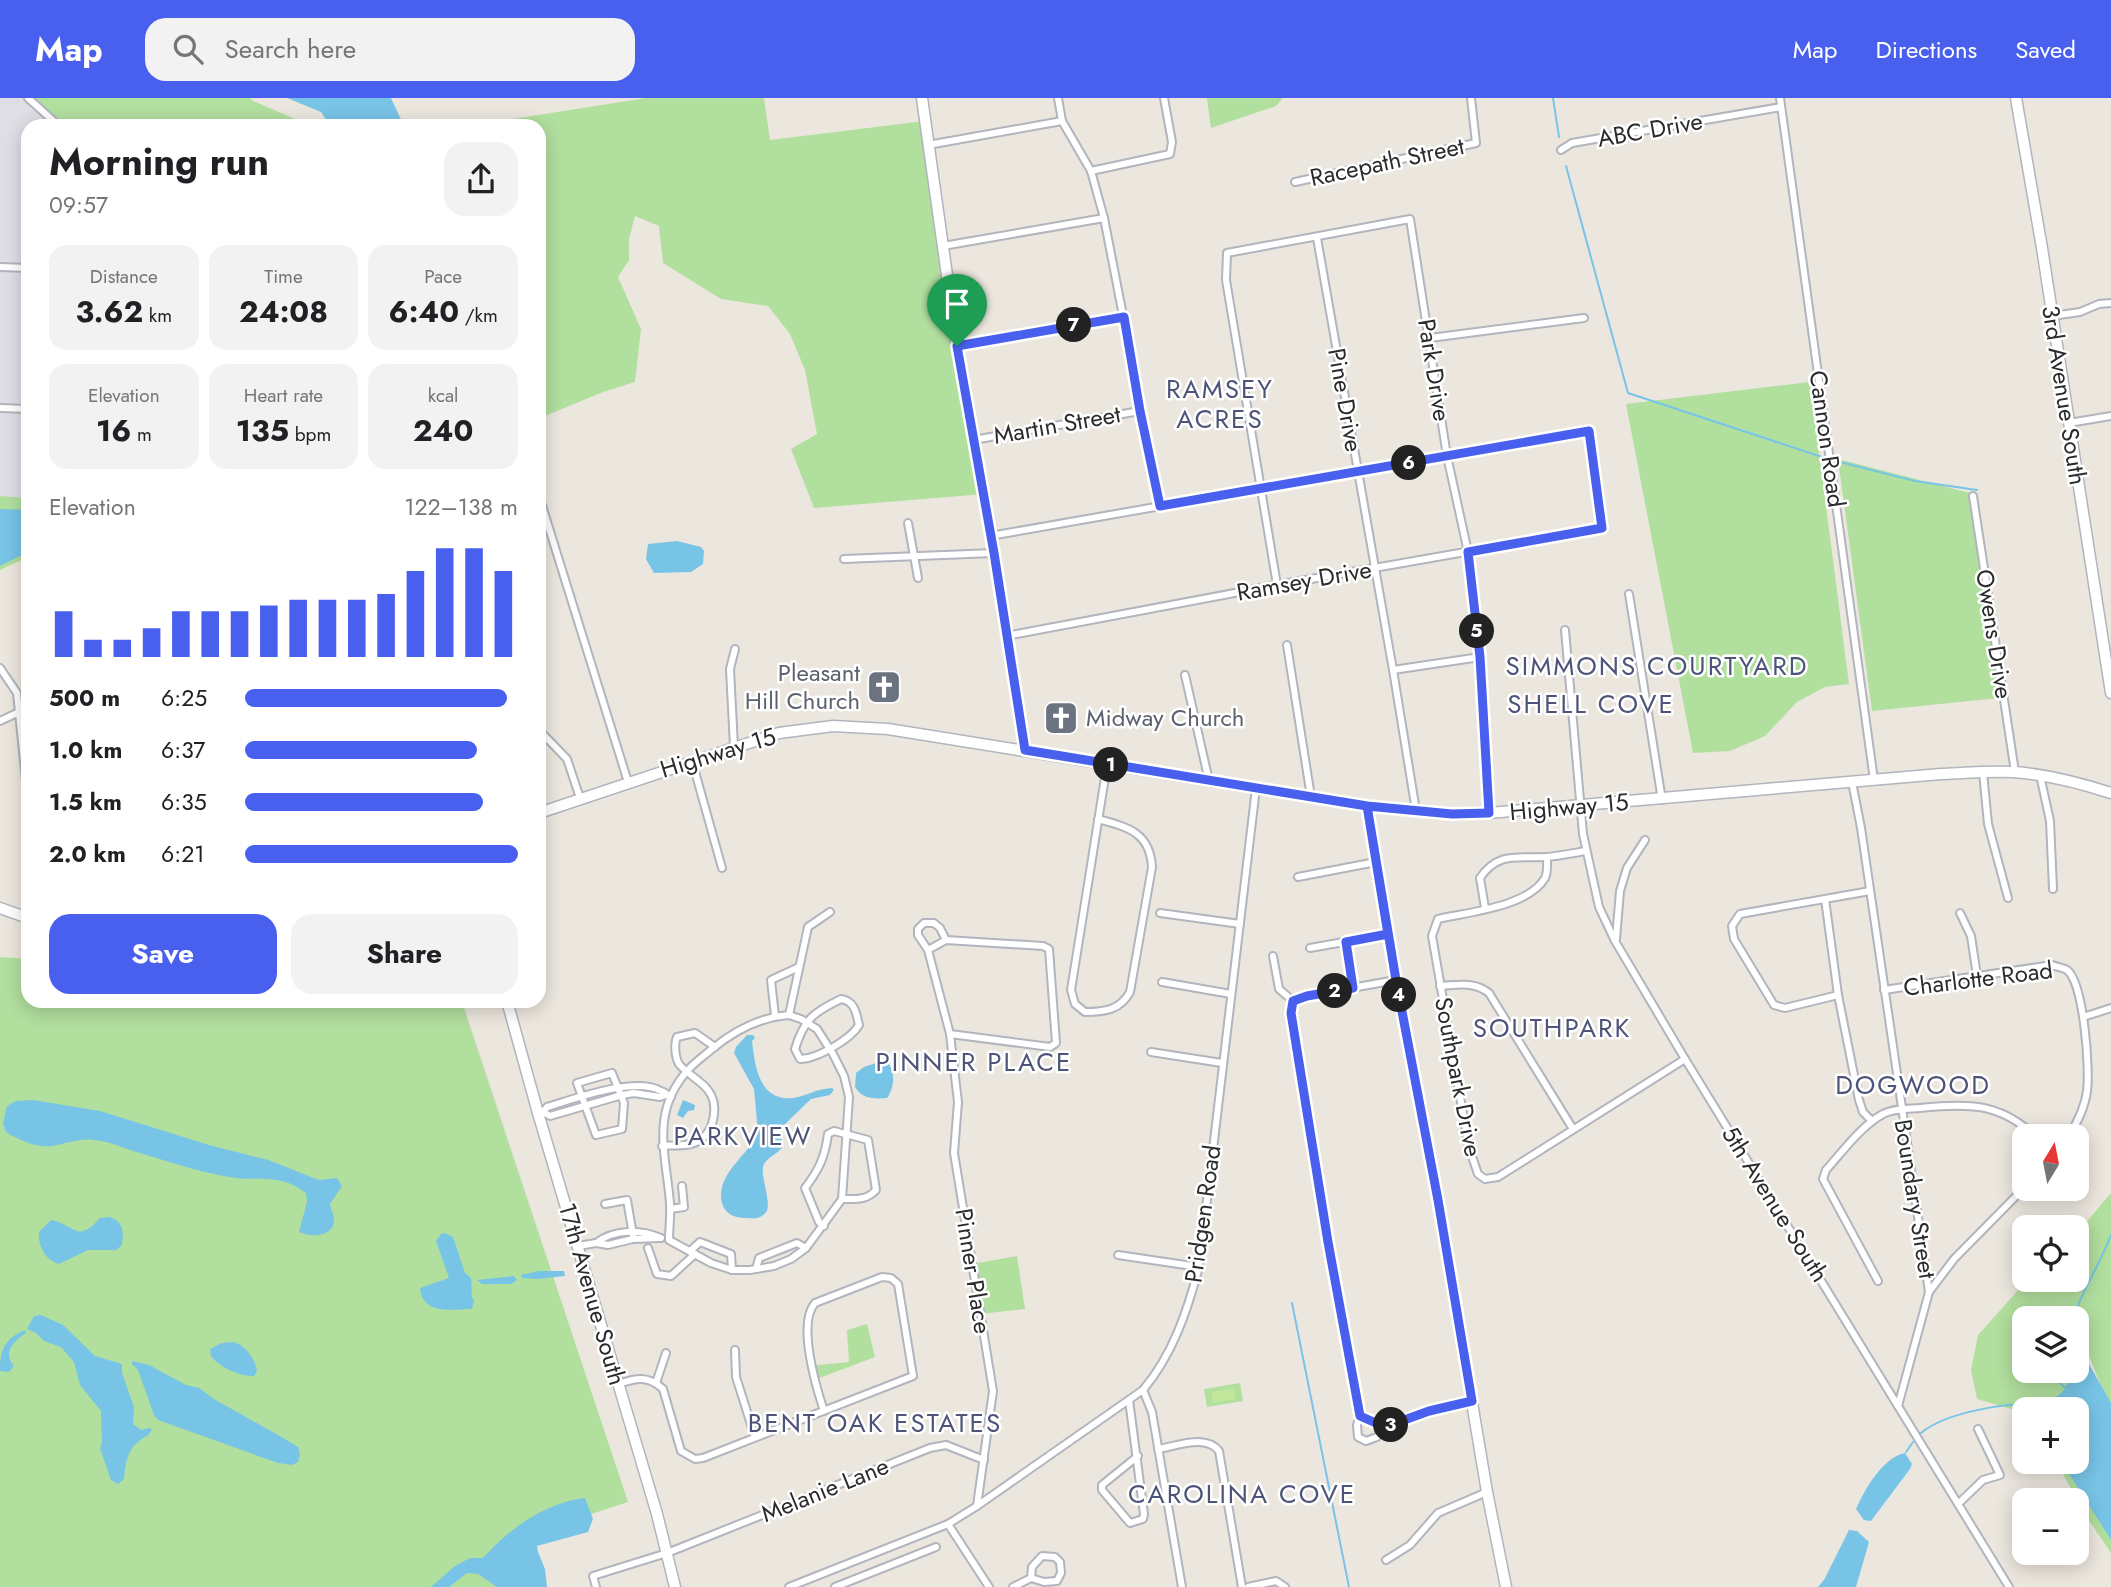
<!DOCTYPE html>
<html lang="en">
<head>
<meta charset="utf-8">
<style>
  :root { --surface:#fff; --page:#f2f2f2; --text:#202124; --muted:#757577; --accent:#4960ee }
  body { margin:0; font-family:Jost,sans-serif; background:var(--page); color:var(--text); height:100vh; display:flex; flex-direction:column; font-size:26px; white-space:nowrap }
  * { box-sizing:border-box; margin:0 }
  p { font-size:23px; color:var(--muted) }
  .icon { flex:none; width:38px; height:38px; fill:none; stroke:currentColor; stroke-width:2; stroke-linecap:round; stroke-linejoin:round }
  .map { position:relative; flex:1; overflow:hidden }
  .details { position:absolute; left:21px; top:21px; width:525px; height:889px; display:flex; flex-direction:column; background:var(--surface); border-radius:21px; box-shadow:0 4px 18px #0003 }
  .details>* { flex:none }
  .needle { width:46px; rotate:10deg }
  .fabs { position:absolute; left:2012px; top:1026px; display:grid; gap:14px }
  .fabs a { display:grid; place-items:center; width:77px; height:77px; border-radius:14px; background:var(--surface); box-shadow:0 4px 18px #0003; font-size:35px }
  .pin { position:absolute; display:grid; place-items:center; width:60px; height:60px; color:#fff; margin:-72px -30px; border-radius:50% 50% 50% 0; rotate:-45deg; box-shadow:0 0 7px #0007 }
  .pin .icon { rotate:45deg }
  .km { position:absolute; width:35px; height:35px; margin:-18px; border-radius:50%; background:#222; color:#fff; font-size:19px; line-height:35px; text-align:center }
  .round { display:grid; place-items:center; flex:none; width:74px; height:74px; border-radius:21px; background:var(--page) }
  .summary { display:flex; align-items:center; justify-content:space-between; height:119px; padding:0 28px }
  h1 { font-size:38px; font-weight:700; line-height:52px }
  .metrics { display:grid; grid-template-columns:repeat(3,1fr); gap:10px; height:119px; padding:7px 28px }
  .metrics div { display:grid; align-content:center; border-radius:18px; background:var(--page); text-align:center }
  .metrics b { font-size:30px; font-weight:700 }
  .metrics small { font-size:19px; font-weight:400 }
  .metrics p { font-size:19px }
  .chart { height:196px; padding:14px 28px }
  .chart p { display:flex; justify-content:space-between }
  .chart svg { width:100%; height:126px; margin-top:7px; stroke:var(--accent); stroke-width:6 }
  .button { display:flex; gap:14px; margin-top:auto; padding:14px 28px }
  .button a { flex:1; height:80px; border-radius:21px; background:var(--accent); color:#fff; font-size:28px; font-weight:700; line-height:80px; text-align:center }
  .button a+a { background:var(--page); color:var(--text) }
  ul { padding:0 28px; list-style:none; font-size:23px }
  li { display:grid; grid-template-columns:112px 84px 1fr; align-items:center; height:52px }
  li i { height:18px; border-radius:9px; background:var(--accent) }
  header { display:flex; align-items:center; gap:42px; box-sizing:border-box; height:98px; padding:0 35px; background:var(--accent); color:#fff }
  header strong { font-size:33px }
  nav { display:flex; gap:38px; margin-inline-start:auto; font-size:24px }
  .search { width:490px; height:63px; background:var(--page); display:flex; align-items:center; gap:18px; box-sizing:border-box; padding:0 24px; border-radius:21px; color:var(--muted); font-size:26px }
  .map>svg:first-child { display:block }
  .industrial { fill:#e0dee5 }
  .green { fill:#b1df9e; fill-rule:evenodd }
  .pitch { fill:#c2e59b }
  .water { fill:#78c4e7 }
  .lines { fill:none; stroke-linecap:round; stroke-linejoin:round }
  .stream { stroke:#78c4e7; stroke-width:2 }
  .street-casing { stroke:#b2b4be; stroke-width:10 }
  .secondary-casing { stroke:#b2b4be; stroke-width:13 }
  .street { stroke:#fff; stroke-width:6 }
  .secondary { stroke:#fff; stroke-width:10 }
  .route-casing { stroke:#fff; stroke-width:14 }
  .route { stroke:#4960ee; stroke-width:9 }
  .labels { text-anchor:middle; stroke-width:5; stroke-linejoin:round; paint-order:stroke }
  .street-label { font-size:24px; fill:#2b2b2b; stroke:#fff }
  .worship-label { font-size:24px; fill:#5b616d; stroke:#fff; text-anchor:end }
  .neighbourhood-label { font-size:26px; letter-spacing:2px; fill:#4e5479; stroke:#fff }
</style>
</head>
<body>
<header>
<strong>Map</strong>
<div class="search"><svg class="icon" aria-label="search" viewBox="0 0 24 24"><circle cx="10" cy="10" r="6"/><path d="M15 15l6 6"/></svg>Search here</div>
<nav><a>Map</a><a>Directions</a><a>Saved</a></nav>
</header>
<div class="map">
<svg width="2111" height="1489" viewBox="0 0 2111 1489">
  <rect width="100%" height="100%" fill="#ece7de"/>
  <polygon class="industrial" points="0,0 28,0 59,28 28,28 28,400 0,398"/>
  <g class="green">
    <polygon points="28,0 251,0 251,2 311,28 59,28"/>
    <polygon points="646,0 764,0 770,42 925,23 984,396 814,410 791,351 817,336 805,272 790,236 768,208 721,201 663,165 659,128 635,118 629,141 629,162 618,179 641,231 635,284 603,294 545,318 539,306 539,28 469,28"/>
    <polygon points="1207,0 1283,0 1276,8 1211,30"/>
    <polygon points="1810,284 1849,586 1825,589 1797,604 1765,638 1730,653 1693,655 1626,306"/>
    <polygon points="1838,361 1970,395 1999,600 1872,613"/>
    <polygon points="0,398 28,400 28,459 0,472"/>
    <polygon points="0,859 28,861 28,903 456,903 463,907 628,1404 518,1440 535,1489 0,1489"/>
    <path d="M2111,1095V1305L2103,1293L2086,1250L2088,1276L2111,1310V1455L2084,1415L2056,1363H2077V1311H2025V1315L1977,1301L1971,1272L1978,1237L2028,1181H2077V1135ZM2025,1220H2077V1272H2025Z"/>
    <polygon points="1017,1158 1025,1211 980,1216 972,1166"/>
    <polygon points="867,1226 875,1259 814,1282 810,1268 849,1264 847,1232"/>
    <polygon points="1240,1285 1243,1303 1207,1309 1204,1291"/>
  </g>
  <polygon class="pitch" points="1234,1290 1236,1301 1213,1305 1211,1294"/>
  <g class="water">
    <polygon points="287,0 391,0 404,28 330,28 321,14"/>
    <polygon points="0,411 28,412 28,454 0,468"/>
    <polygon points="677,443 701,449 704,453 703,466 691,474 654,475 646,461 648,446"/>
    <path d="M747,937H753L755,940L752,943C755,968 759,1004 793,1000C807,998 815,991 832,990L834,992L830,997L811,1001L781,1030L782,1050C777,1056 768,1059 764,1066C759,1077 771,1099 767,1113C762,1120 756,1121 748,1120C737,1120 726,1118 722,1105C715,1076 748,1058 758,1035L754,991L734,955L736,949Z"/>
    <path d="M885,962C896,971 895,989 887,1000C874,1001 862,1001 855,989L856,975L864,969Z"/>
    <path d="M33,1002L100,1013L209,1047L268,1062L319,1082L337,1080L342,1088L330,1106C331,1112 335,1118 334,1124C331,1140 310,1139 299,1134L307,1104L306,1095C279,1074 259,1084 229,1079C195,1073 163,1062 130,1052C119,1048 107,1043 94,1042C80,1040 66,1046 52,1048C36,1050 19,1042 6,1034L3,1025L7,1008L16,1003Z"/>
    <polygon points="683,1002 695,1007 694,1012 688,1013 683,1020 677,1017"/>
    <path d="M109,1119C123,1123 124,1133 122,1147L116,1152H88L59,1166C45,1162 38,1148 39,1134L51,1122C75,1127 77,1146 100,1120Z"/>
    <path d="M445,1135L453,1139L465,1175L471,1180L472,1199L474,1203L472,1211C452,1211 423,1218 420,1190L449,1180L436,1143L441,1136Z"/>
    <polygon points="539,1173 564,1173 565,1178 538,1181 522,1180 521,1177"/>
    <polygon points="514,1178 517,1182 511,1186 482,1186 477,1182"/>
    <path d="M41,1217L63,1227L95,1258L122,1266V1275L134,1309L133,1326L141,1332L149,1330L152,1331C149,1339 145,1338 139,1343C127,1352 125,1367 124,1381L118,1386L111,1382L100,1350L102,1345L101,1313L80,1287L74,1264L61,1249L44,1243L36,1235L27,1231L34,1218Z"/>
    <path d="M25,1232L26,1235C14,1243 2,1254 14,1268L9,1274L0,1273C0,1252 4,1241 25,1232Z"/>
    <path d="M234,1244C246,1248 255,1261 257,1273L254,1278C241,1279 219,1269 211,1258L210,1251L222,1245Z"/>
    <path d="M2077,1245L2111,1305V1442L2061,1363H2077V1311H2042L2041,1306C2057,1299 2075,1292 2063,1272H2077Z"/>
    <polygon points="132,1263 149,1267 186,1287 199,1290 214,1301 285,1341 298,1349 300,1356 298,1364 292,1367 278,1365 158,1322 154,1317 138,1272 132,1266"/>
    <path d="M1905,1355L1912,1366L1910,1371L1871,1423L1864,1422L1856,1411C1865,1391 1882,1360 1905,1355Z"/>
    <path d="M585,1400L593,1421L588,1434L537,1448L538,1454L545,1471L547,1489H497L478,1476L467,1475L449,1489H431L455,1468L470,1460H483C510,1430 545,1405 585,1400Z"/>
    <polygon points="1849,1432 1857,1433 1869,1444 1856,1489 1818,1489 1824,1482"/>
  </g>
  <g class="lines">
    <g class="stream">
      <polyline points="1553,0 1559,39"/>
      <polyline points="1566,68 1628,295 1825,360"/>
      <polyline points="1836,363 1915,383 1977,392"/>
      <polyline points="1292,1205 1349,1489"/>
      <path d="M2073,1220C2083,1191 2100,1166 2111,1137"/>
      <polyline points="2054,1272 2061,1286 2067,1291"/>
      <path d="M1921,1335C1946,1314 2011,1303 2043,1307"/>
      <polyline points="1906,1354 1913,1344"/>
    </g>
    <g class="street-casing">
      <g id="street">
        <polyline points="28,0 59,28"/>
        <polyline points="1058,0 1062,23 1091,73 1104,120 1160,408"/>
        <polyline points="1780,0 1874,682"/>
        <polyline points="928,47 1062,23"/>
        <polyline points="1561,52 1572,45 1781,9"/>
        <polyline points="1091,73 1170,56 1172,44 1164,0"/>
        <polyline points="1295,84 1476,45 1471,0"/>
        <polyline points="1317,140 1393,572 1416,713"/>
        <polyline points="943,148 1104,120"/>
        <polyline points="0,169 28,170"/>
        <polyline points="2052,218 2080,214 2099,206 2111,205"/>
        <polyline points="1430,240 1584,220"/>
        <polyline points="957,248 1124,219"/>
        <polyline points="0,310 28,311"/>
        <polyline points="2069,325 2111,318"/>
        <polyline points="973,342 1140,313"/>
        <polyline points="539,398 628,684"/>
        <polyline points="1973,398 2015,674"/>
        <polyline points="908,425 918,480"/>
        <polyline points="990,438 1589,333 1602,430 1277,487 1006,538"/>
        <polyline points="844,461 994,455"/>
        <polyline points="1277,487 1226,182 1227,155 1410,121 1447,358 1468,454 1480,559 1489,715"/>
        <polyline points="1629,496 1662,702"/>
        <polyline points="26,502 28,501"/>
        <polyline points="1565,532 1583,736 1599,809 1615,843 1685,961 2009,1489"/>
        <polyline points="1287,547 1311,699"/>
        <polyline points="0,570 17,595 28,702"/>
        <polyline points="1393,572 1480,559"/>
        <polyline points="1185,577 1209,683"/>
        <polyline points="0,623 19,614"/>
        <polyline points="539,632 567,661 580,700"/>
        <polyline points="734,649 730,571 735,551"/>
        <polyline points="692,663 722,770"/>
        <polyline points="1983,674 1988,726 2008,800"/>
        <polyline points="2040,677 2050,723 2053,791"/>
        <polyline points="1852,684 1861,730 1929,1194 1898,1308"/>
        <path d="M1098,721C1127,729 1150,734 1152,769L1130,894C1120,912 1105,914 1085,914L1075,906L1071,892L1107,667"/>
        <path d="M1547,759C1547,766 1548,774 1545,780C1528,809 1468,814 1438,821L1432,838L1469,1050L1478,1076L1485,1081L1498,1079L1685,961"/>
        <polyline points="1298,779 1376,764"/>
        <polyline points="1825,801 1838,897 1859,1002 1863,1014 1872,1023"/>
        <path d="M1485,810L1480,780C1498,753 1518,761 1546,759C1559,758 1573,755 1586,753"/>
        <polyline points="1160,815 1240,826"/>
        <polyline points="1960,815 1971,838 1977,878"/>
        <polyline points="1616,841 1620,793 1627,770 1645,742"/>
        <polyline points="1346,844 1353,890"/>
        <polyline points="1310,850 1388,836"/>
        <polyline points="928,852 946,842 1043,848 1049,851 1056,945 1050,949 950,936 928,852 918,837 918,831 924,825 934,825 940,830 946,842"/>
        <polyline points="1273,858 1279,891 1293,903"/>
        <polyline points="1396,882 1307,898 1293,903 1291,915 1328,1144 1360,1318 1385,1329 1428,1313 1472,1303"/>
        <polyline points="1162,884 1231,896"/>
        <path d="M1440,888C1458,887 1474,883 1489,895L1573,1031"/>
        <path d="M1884,892L2052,867C2057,869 2064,870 2067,872C2084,885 2090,972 2087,993C2085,1009 2077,1025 2069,1038"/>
        <polyline points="1838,897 1785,910 1774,907 1734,841 1732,828 1740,816 1870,793"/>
        <path d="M841,901C855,903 856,915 859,927C851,941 817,961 800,961L795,951C804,921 814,914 841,901Z"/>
        <path d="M789,917L801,921L817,931L833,956L844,978L849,999L842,1101L806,1150L791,1161L774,1168L750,1172H732L711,1165L669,1142C669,1130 671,1117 670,1105C666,1056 650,1014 688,972C695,964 704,958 712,951C734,933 760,919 789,917Z"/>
        <polyline points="789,917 808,829 830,814"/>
        <polyline points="775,918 771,882 799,869"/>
        <polyline points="2083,919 2111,910"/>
        <polyline points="950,936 958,1004 954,1055 993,1293 977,1408"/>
        <polyline points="1151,954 1222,965"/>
        <polygon points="612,975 624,1005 622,1031 596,1037 577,985"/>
        <polyline points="543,1014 550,1018 622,997 634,995 660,999 666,997"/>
        <path d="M538,1015L543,1014L547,1009C574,1001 635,978 661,993C665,994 667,997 671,999"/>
        <path d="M662,1048C673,1047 691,1049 700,1042C715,1032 719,1006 708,992C700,982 687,976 679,966C675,959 674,946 677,939L695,935L715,949"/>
        <polyline points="605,1106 627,1102 633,1137"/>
        <polyline points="670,1111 684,1109 682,1088"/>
        <path d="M824,1128L819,1124L805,1090C819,1072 825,1059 828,1036L834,1033L868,1042L876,1092C866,1103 855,1101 842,1101"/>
        <path d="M596,1145C614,1131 640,1131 661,1140"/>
        <polyline points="578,1148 596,1145 608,1147 633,1141 660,1140"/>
        <polyline points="648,1150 657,1176 671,1178 695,1156"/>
        <polyline points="690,1153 700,1144 731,1156 732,1172"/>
        <polyline points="1118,1157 1199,1169"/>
        <polyline points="756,1171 759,1160 797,1145 806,1150"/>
        <path d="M1878,1183L1823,1081L1826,1072C1843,1053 1861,1028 1883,1016C1894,1010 1909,1011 1920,1010C1966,1005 1999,1004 2035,1038"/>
        <polyline points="1929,1194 1954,1161 2025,1089"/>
        <polyline points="735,1252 736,1279 755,1339"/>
        <polyline points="656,1285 666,1255"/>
        <path d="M618,1286C636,1280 648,1277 663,1291L681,1353L695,1361L703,1360L913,1278L898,1186L891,1180L882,1179L815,1205C797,1225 816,1289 824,1313"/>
        <polyline points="1143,1292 1152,1314 1182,1489"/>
        <polyline points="1129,1302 1144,1416 1143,1421 1130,1425 1102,1392 1102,1387 1138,1358"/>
        <polyline points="1360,1318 1357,1327 1358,1339 1366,1343 1377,1339 1385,1329"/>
        <path d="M1158,1351C1177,1348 1206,1336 1219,1353L1242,1489"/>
        <polyline points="1958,1406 1983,1382 2000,1377 1978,1331"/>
        <polyline points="948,1426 989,1489"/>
        <polyline points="1386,1462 1410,1447 1438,1415 1487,1394"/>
        <polyline points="596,1489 593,1478 667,1455 930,1350 946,1347 984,1362"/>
        <path d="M789,1489L948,1426L977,1408L1143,1292C1173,1256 1187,1214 1199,1169L1256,690"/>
        <polyline points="835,1489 936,1449"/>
        <polyline points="1013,1489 1031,1480 1044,1484 1057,1483 1061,1475 1060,1464 1055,1459 1042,1458 1032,1469 1031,1480"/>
        <polyline points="1248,1489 1276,1483 1285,1489"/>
      </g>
    </g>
    <g class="secondary-casing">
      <g id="secondary">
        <polyline points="922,0 957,248 994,455 1025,652"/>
        <polyline points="2016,0 2042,150 2111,595"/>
        <polyline points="1367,708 1396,882 1438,1102 1487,1394 1506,1489"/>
        <path d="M539,715L779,635L833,628L888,631L1367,708L1452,716L1489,715L1941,676C1964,675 1989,673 2013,674C2045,676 2080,685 2111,695"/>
        <polyline points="0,810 28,820"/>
        <polyline points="507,903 538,1015 657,1416 675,1489"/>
      </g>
    </g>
    <use href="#street" class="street"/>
    <use href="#secondary" class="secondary"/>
  </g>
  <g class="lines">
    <g class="route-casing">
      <polyline id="route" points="957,248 994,455 1025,652 1367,708 1388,836 1346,844 1353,890 1307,898 1293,903 1291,915 1328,1144 1360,1318 1385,1329 1429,1313 1472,1303 1438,1102 1396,882 1367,708 1452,716 1489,715 1480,559 1468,454 1602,430 1589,333 1160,408 1140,313 1124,219 957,248"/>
    </g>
    <use href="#route" class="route"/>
  </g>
  <defs>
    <g id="church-square" transform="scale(1.75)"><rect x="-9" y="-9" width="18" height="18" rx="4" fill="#6b7280" stroke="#fff"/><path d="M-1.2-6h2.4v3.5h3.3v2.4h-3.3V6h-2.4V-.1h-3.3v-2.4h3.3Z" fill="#fff"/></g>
  </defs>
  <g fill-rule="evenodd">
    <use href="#church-square" x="884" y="589"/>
    <use href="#church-square" x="1061" y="620"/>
  </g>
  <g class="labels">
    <g class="street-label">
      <text transform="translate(1650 32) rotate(-10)" y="8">ABC Drive</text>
      <text transform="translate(1387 64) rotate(-12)" y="8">Racepath Street</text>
      <text transform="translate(1434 272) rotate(81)" y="8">Park Drive</text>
      <text transform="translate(2064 297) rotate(81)" y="8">3rd Avenue South</text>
      <text transform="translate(1345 302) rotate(80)" y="8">Pine Drive</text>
      <text transform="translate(1057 327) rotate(-10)" y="8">Martin Street</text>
      <text transform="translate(1827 341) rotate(82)" y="8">Cannon Road</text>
      <text transform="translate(1304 483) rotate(-10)" y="8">Ramsey Drive</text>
      <text transform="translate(1994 536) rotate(81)" y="8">Owens Drive</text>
      <text transform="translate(718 655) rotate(-17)" y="8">Highway 15</text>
      <text transform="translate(1569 709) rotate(-5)" y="8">Highway 15</text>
      <text transform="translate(1978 881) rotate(-7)" y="8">Charlotte Road</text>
      <text transform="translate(1458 979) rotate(79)" y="8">Southpark Drive</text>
      <text transform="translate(1915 1101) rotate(81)" y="8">Boundary Street</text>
      <text transform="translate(1775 1106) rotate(58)" y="8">5th Avenue South</text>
      <text transform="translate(1203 1116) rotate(-82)" y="8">Pridgen Road</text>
      <text transform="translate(973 1173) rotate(81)" y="8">Pinner Place</text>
      <text transform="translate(592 1196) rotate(74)" y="8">17th Avenue South</text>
      <text transform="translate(825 1392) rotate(-22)" y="8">Melanie Lane</text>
    </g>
    <g class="worship-label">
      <text x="860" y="583">Pleasant<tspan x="860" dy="28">Hill Church</tspan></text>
      <text x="1086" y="628" text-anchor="start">Midway Church</text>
    </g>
    <g class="neighbourhood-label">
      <text x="1220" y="300">RAMSEY<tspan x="1220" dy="30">ACRES</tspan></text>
      <text x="1657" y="577">SIMMONS COURTYARD</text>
      <text x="1591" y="615">SHELL COVE</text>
      <text x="1552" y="939">SOUTHPARK</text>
      <text x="974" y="973">PINNER PLACE</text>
      <text x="1913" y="996">DOGWOOD</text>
      <text x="743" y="1047">PARKVIEW</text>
      <text x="875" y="1334">BENT OAK ESTATES</text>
      <text x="1242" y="1405">CAROLINA COVE</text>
    </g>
  </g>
</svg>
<div class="fabs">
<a><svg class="needle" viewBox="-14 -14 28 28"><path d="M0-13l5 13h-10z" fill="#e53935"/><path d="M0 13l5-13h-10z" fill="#757577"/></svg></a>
<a><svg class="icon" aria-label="locate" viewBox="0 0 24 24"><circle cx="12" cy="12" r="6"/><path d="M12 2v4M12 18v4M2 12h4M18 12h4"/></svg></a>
<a><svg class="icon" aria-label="layers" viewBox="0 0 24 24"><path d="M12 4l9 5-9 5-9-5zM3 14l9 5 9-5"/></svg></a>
<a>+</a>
<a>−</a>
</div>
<div class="pin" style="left:957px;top:248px;background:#1e9e55"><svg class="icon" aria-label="arrive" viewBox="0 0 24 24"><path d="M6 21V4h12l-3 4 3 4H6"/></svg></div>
<b class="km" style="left:1111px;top:667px">1</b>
<b class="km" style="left:1335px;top:893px">2</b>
<b class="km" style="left:1391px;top:1327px">3</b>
<b class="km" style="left:1399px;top:897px">4</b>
<b class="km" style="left:1477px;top:533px">5</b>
<b class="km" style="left:1409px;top:365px">6</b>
<b class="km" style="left:1074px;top:227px">7</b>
<section class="details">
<div class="summary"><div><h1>Morning run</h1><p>09:57</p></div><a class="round"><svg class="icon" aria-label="share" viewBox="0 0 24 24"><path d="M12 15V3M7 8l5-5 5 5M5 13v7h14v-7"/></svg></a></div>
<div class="metrics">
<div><p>Distance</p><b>3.62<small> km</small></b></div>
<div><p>Time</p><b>24:08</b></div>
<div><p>Pace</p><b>6:40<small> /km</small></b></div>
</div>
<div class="metrics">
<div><p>Elevation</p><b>16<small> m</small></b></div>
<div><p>Heart rate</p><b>135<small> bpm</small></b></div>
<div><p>kcal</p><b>240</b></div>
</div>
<div class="chart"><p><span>Elevation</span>122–138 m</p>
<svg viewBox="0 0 160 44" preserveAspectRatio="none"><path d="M5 44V28M15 44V38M25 44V38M35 44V34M45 44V28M55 44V28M65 44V28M75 44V26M85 44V24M95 44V24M105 44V24M115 44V22M125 44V14M135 44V6M145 44V6M155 44V14"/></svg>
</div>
<ul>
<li><b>500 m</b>6:25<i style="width:96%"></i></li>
<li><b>1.0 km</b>6:37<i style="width:85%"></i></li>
<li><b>1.5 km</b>6:35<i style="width:87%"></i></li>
<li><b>2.0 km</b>6:21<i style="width:100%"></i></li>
</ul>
<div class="button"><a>Save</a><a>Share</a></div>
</section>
</div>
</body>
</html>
